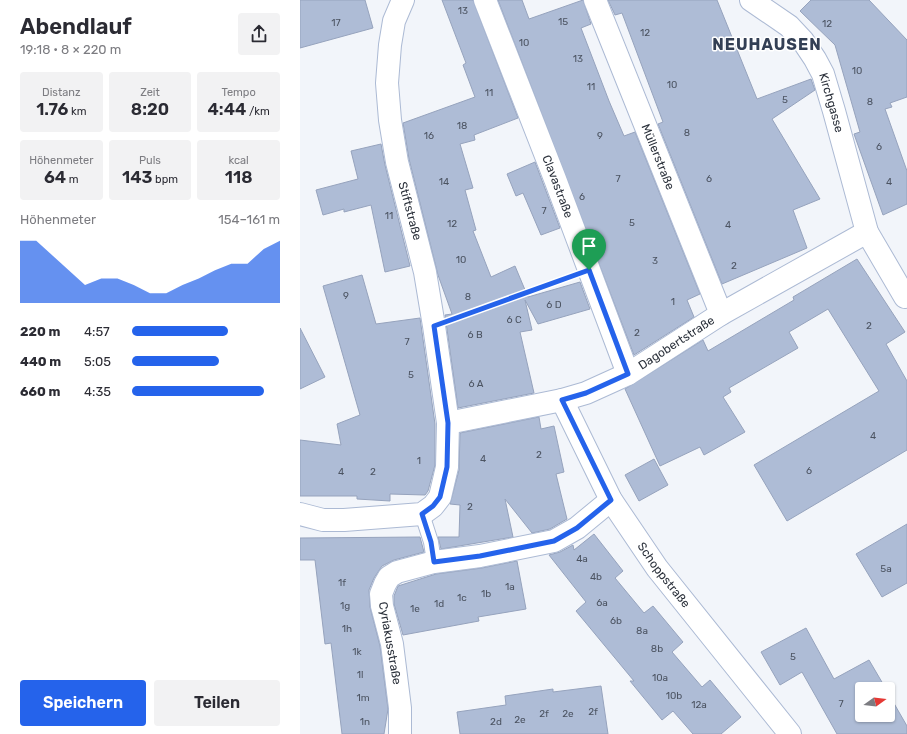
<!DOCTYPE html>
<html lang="de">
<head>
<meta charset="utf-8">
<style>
  :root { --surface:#fff; --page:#f2f2f3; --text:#2b2b33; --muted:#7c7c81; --accent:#2563eb }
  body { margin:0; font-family:Rubik,sans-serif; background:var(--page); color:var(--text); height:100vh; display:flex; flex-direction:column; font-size:15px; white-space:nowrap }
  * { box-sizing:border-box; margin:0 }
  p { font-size:13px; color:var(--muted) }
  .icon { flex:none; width:22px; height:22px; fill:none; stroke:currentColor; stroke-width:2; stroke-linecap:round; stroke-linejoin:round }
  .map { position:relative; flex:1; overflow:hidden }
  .drawer { display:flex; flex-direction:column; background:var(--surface); width:300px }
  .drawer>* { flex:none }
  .needle { width:26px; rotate:75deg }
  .controls { position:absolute; left:555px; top:682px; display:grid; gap:8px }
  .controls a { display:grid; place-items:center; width:40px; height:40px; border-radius:4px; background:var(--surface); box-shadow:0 1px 3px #0004; font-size:20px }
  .pin { position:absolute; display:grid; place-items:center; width:34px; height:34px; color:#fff; margin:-41px -17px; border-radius:50% 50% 50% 0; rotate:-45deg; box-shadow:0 0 4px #0007 }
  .pin .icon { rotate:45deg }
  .round { display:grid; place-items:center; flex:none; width:42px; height:42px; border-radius:4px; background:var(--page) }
  .summary { display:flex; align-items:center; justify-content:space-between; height:68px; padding:0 20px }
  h1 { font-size:22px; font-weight:600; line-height:30px }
  .figures { display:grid; grid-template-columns:repeat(3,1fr); gap:6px; height:68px; padding:4px 20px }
  .figures div { display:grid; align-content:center; border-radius:4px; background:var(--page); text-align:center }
  .figures b { font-size:17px; font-weight:600 }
  .figures small { font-size:11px; font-weight:400 }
  .figures p { font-size:11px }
  .chart { height:112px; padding:8px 20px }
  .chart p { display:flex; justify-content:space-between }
  .chart svg { width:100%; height:72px; margin-top:4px; fill:var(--accent); opacity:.7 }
  .cta { display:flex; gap:8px; margin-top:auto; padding:8px 20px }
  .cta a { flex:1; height:46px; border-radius:4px; background:var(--accent); color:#fff; font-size:16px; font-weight:600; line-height:46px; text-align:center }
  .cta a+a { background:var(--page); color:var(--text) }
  ul { padding:0 20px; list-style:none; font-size:13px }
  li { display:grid; grid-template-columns:64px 48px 1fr; align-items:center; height:30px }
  li i { height:10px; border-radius:5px; background:var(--accent) }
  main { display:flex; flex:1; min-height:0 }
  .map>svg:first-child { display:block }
  .building { fill:#aebcd6; stroke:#96a3bd }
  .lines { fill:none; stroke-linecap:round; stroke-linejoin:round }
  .lane-casing { stroke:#acbad4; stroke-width:16 }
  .street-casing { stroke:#acbad4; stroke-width:24 }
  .path { stroke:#979ca3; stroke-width:2.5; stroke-dasharray:1 3; stroke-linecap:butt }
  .lane { stroke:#fff; stroke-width:14 }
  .street { stroke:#fff; stroke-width:22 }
  .route-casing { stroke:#fff; stroke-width:8 }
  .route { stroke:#2563eb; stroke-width:5 }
  .labels { text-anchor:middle; stroke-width:3; stroke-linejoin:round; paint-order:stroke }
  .number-label { font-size:10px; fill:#4c5462 }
  .street-label { font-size:12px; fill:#2b313b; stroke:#fff }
  .district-label { font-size:16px; font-weight:bold; letter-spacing:1px; fill:#333f54; stroke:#fff }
</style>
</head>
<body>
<main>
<section class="drawer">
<div class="summary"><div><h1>Abendlauf</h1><p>19:18 · 8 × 220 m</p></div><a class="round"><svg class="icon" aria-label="share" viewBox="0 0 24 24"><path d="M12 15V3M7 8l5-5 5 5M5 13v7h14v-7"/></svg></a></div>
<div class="figures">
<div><p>Distanz</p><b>1.76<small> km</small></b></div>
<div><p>Zeit</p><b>8:20</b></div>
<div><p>Tempo</p><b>4:44<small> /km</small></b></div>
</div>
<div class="figures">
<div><p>Höhenmeter</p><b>64<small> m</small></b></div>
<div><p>Puls</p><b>143<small> bpm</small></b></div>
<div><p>kcal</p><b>118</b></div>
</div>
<div class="chart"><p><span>Höhenmeter</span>154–161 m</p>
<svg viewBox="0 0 160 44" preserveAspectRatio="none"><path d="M0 44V6L10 6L20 15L30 24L40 33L50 29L60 29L70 33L80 38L90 38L100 33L110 29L120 24L130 20L140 20L150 11L160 6V44z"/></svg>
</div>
<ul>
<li><b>220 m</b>4:57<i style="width:65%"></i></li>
<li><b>440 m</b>5:05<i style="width:59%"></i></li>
<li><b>660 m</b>4:35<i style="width:89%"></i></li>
</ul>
<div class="cta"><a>Speichern</a><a>Teilen</a></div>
</section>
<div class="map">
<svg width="607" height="734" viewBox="0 0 607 734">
  <rect width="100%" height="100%" fill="#f2f5fa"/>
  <g class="building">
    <polygon points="0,0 65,0 73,28 0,48"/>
    <polygon points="142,0 173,0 218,118 174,135 175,140 160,144 173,188 165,190 176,230 173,231 191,277 215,266 228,297 280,282 290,309 238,324 225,300 232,330 220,332 234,393 158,408 145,315 152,314 138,275 109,159 103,123 175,97 163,65 166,63"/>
    <polygon points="198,0 222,0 229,19 283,0 291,24 281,28 309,101 324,136 335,132 400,294 387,300 394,317 334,355"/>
    <polygon points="308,0 417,0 457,99 511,79 515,90 472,119 520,199 493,210 507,248 422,284 358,124 363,122 322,13 315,15"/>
    <polygon points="511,0 569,0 607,40 607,97 590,103 592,107 585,109 607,171 607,204 583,215 554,134 560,132 535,45 500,11"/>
    <polygon points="81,144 85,165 110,266 85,272 71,205 44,212 44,209 23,215 16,190 58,179 51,151"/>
    <polygon points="235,162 260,228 241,235 223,193 216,196 207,174"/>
    <polygon points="557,259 605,332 586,344 607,381 607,450 487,521 454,465 579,391 528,309 489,332 498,348 429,388 431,392 423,397 445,432 404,455 400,447 360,466 325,389 403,340 408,351 494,300 493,297"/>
    <polygon points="62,275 76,324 120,318 135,424 135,465 128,491 125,495 90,494 90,501 57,499 57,496 0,496 0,440 41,445 37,424 60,415 23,286"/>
    <polygon points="0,328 25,377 0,389"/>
    <polygon points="239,417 241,429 254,426 264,472 256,474 267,519 250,529 232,533 205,499 213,537 141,549 138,537 159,537 160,505 150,504 159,470 160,433"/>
    <polygon points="354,459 368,485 339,501 325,475"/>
    <polygon points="607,524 607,583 582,597 556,554"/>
    <polygon points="294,534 323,571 315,578 344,613 353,606 383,642 372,652 402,687 410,680 441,717 421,734 393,734 373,711 362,720 330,681 334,681 276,611 286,602 249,555 260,552 273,545 274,550"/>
    <polygon points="120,537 124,552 94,560 82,566 74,578 69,590 70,607 80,646 88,709 84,734 42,734 31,643 25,644 15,560 0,560 0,538"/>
    <polygon points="217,561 226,609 178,617 179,621 103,635 94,604 94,596 98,586 136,574 182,568"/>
    <polygon points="506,628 534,679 569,660 586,689 562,689 562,715 588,715 588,693 607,726 607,734 537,734 502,672 480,685 461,652"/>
    <polygon points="301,686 308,734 160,734 157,712 206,705 205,696 253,689 253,692"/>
  </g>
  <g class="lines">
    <g class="lane-casing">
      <polyline id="lane" points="122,514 131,542 134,562"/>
    </g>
    <g class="street-casing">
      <g id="street">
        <path id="s1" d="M185,0L255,179L328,374"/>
        <path id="s2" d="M295,0L421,314"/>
        <path id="s3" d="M451,0L489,26L503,41L515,59L523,74L534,111L567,232L605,297"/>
        <path id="s4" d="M262,400L311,500L357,568L490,734"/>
        <path id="s5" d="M148,423L262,400L286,393L328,374L421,314L567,232"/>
        <polyline points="0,514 23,520 44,520 122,514 133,506 140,497 147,467 148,423 134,326 125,272 97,162 90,120 87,83 90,45 94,21 103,0"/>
        <polyline points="100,734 100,708 92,644 82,606 81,594 85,584 89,577 97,572 134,562 180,556 254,541 277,528 311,500"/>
      </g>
    </g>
    <polyline class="path" points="158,318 266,279"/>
    <use href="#lane" class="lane"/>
    <use href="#street" class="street"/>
  </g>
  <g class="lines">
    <g class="route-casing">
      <polygon id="route" points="289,270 328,374 286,393 262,400 311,500 277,528 254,541 180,556 134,562 131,542 122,514 133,506 140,497 147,467 148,423 134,326"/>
    </g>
    <use href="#route" class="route"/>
  </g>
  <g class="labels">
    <g class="number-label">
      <text x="163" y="14">13</text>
      <text x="263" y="25">15</text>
      <text x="36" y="26">17</text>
      <text x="527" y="27">12</text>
      <text x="345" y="36">12</text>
      <text x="224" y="46">10</text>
      <text x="278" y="62">13</text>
      <text x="557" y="74">10</text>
      <text x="372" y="88">10</text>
      <text x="291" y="90">11</text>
      <text x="189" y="96">11</text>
      <text x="485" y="103">5</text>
      <text x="570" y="105">8</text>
      <text x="162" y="129">18</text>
      <text x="387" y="136">8</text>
      <text x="129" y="139">16</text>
      <text x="300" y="139">9</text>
      <text x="579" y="150">6</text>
      <text x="318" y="182">7</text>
      <text x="409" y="182">6</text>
      <text x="144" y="185">14</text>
      <text x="589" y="185">4</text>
      <text x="282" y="200">6</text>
      <text x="244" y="214">7</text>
      <text x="89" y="219">11</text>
      <text x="332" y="226">5</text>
      <text x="152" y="227">12</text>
      <text x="428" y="228">4</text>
      <text x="161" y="263">10</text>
      <text x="355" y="264">3</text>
      <text x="434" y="269">2</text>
      <text x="46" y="299">9</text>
      <text x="168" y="300">8</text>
      <text x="373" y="305">1</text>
      <text x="254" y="308">6 D</text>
      <text x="214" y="323">6 C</text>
      <text x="569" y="329">2</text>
      <text x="337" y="336">2</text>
      <text x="175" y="338">6 B</text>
      <text x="107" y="345">7</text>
      <text x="111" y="378">5</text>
      <text x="176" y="387">6 A</text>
      <text x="573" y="439">4</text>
      <text x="239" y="458">2</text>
      <text x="183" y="462">4</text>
      <text x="119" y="464">1</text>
      <text x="509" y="474">6</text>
      <text x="41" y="475">4</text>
      <text x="73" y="475">2</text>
      <text x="170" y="510">2</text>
      <text x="282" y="562">4a</text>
      <text x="586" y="572">5a</text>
      <text x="296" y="580">4b</text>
      <text x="42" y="586">1f</text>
      <text x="210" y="590">1a</text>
      <text x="186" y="597">1b</text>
      <text x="162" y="601">1c</text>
      <text x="302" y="606">6a</text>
      <text x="139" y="607">1d</text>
      <text x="45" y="609">1g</text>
      <text x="115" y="612">1e</text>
      <text x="316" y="624">6b</text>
      <text x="47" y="632">1h</text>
      <text x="342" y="634">8a</text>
      <text x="357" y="652">8b</text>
      <text x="57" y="655">1k</text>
      <text x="493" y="660">5</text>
      <text x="60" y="678">1l</text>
      <text x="360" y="681">10a</text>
      <text x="374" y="699">10b</text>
      <text x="63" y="701">1m</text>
      <text x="541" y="707">7</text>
      <text x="399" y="708">12a</text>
      <text x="293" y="715">2f</text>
      <text x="244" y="717">2f</text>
      <text x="268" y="717">2e</text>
      <text x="220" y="723">2e</text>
      <text x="65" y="725">1n</text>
      <text x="196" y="725">2d</text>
    </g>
    <g class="street-label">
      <text dy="4" stroke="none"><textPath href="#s3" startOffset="135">Kirchgasse</textPath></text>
      <text dy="4" stroke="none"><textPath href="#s2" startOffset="169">Müllerstraße</textPath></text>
      <text dy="4" stroke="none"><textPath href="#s1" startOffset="200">Clavastraße</textPath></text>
      <text transform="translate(110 211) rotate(75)" y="4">Stiftstraße</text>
      <text dy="4" stroke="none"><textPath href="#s5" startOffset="245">Dagobertstraße</textPath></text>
      <text dy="4" stroke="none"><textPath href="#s4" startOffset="203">Schoppstraße</textPath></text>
      <text transform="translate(90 643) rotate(80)" y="4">Cyriakusstraße</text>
    </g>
    <g class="district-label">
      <text x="467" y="50">NEUHAUSEN</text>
    </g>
  </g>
</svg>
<div class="controls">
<a><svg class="needle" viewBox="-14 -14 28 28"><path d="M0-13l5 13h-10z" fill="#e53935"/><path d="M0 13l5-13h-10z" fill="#7c7c81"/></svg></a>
</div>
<div class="pin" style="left:289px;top:270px;background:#1e9e55"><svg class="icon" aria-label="arrive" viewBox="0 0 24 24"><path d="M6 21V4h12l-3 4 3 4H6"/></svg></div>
</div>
</main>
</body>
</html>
